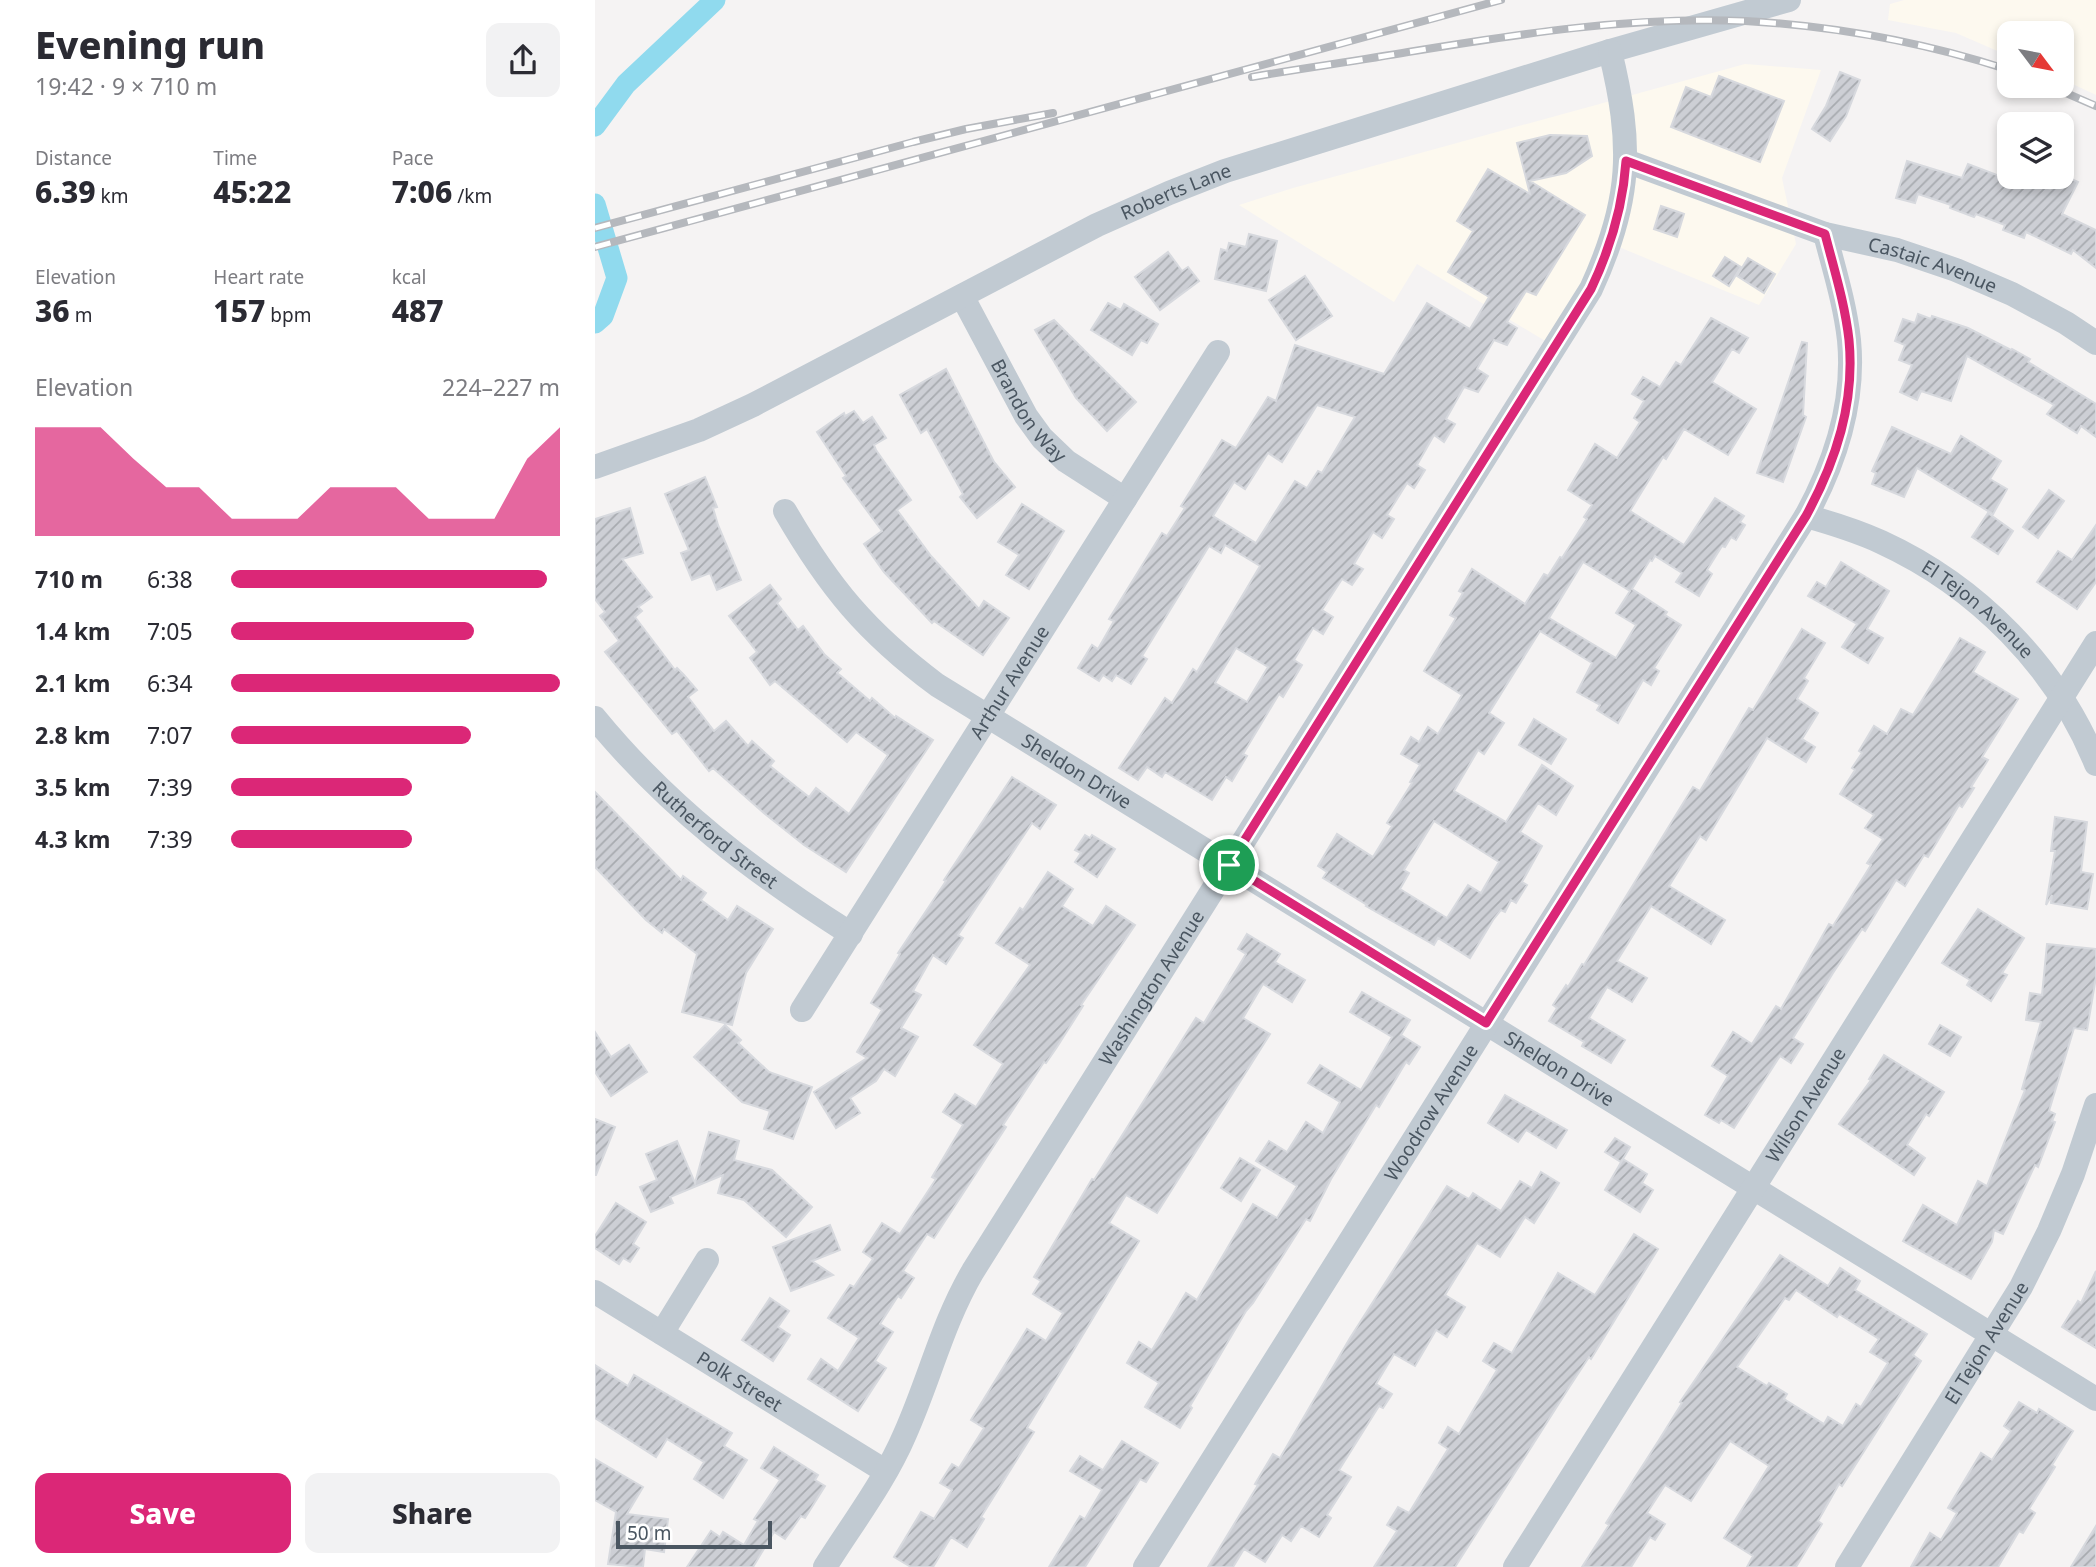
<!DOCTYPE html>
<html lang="en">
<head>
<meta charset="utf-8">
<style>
  :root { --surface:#fff; --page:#f2f2f3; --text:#2b2b33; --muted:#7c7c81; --accent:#db2777 }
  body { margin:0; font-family:"Noto Sans",sans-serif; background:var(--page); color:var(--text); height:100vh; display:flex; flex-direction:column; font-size:26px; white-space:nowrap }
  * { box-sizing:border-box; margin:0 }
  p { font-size:23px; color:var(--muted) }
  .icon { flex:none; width:38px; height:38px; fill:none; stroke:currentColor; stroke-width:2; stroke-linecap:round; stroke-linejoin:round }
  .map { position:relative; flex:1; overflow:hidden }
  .side { display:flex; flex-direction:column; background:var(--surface); width:595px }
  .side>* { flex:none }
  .needle { width:46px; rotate:122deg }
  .fabs { position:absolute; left:1402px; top:21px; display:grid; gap:14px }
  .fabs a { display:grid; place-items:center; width:77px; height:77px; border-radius:14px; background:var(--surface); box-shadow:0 4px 10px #0003; font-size:35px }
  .scale { position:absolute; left:21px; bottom:18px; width:156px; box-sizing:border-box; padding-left:7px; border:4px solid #4a5661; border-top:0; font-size:19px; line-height:24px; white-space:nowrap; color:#4a5661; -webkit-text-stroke:5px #fff; paint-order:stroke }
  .pin { position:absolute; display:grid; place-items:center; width:60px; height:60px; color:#fff; margin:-30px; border:4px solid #fff; border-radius:50%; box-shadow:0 2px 7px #0007 }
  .round { display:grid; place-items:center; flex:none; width:74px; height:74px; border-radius:14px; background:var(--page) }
  .overview { display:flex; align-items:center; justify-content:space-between; height:119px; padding:0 35px }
  h1 { font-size:38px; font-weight:800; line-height:52px }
  .metrics { display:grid; grid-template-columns:repeat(3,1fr); gap:10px; height:119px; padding:7px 35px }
  .metrics div { display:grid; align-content:center }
  .metrics b { font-size:30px; font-weight:800 }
  .metrics small { font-size:19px; font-weight:400 }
  .metrics p { font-size:19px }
  .chart { height:196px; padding:14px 35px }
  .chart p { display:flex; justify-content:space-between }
  .chart svg { width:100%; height:126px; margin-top:7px; fill:var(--accent); opacity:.7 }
  .button { display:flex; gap:14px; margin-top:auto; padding:14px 35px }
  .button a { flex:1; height:80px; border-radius:14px; background:var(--accent); color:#fff; font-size:28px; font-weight:800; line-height:80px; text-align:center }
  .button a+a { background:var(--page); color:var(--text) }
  ul { padding:0 35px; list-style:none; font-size:23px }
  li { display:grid; grid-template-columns:112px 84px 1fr; align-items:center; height:52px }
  li i { height:18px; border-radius:9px; background:var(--accent) }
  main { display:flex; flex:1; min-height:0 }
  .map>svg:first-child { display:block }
  .commercial { fill:#fdf9ef }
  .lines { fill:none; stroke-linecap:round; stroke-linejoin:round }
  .canal { stroke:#90daee; stroke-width:21 }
  .building { fill:url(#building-hatch); stroke:#d7d9de; stroke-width:2; fill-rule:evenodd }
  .minor { stroke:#c1cad2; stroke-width:24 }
  .rail-casing { stroke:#b5b8bd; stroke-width:8 }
  .rail { stroke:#fff; stroke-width:5; stroke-dasharray:16; stroke-linecap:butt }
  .route-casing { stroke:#fff; stroke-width:14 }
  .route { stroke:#db2777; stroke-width:9 }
  .labels { text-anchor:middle; stroke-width:5; stroke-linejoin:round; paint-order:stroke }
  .street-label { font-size:19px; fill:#4a5661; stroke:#fff }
</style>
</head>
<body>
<main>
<section class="side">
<div class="overview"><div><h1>Evening run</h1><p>19:42 · 9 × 710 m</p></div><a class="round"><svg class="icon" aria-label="share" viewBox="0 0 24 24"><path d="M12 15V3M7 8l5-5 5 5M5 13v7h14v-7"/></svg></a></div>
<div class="metrics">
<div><p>Distance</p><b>6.39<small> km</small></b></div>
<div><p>Time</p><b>45:22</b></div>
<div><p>Pace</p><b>7:06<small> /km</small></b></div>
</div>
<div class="metrics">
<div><p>Elevation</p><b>36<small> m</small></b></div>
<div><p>Heart rate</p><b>157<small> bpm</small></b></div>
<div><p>kcal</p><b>487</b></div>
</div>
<div class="chart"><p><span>Elevation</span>224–227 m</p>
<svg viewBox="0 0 160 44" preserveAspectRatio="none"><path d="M0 44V6L10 6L20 6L30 17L40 27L50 27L60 38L70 38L80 38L90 27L100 27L110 27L120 38L130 38L140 38L150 17L160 6V44z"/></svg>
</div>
<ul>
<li><b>710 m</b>6:38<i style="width:96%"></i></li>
<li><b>1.4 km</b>7:05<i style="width:74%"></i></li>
<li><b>2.1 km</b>6:34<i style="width:100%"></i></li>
<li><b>2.8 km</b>7:07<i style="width:73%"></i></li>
<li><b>3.5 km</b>7:39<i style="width:55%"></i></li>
<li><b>4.3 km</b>7:39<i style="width:55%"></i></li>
</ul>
<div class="button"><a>Save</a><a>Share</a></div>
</section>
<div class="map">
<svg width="1501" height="1567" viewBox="0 0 1501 1567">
  <defs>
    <pattern id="building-hatch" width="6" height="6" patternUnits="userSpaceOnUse" patternTransform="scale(1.75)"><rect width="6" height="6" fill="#cdcfd5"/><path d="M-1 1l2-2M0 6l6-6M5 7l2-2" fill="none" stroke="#a8abb0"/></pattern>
  </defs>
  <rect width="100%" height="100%" fill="#f5f3f3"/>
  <g class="commercial">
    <polygon points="1309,0 1501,0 1501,95 1467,79 1466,33 1414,33 1414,56 1361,33 1293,20 1295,4"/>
    <polygon points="1150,64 1226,70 1187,178 1201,244 1164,305 1007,240 994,274 952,342 822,264 799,302 644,205 698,188"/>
  </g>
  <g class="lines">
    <g class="canal">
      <polyline points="0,126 31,84 120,0"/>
      <polyline points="0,204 22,278 8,316 0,323"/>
    </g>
  </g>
  <g class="building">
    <polygon points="1245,72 1265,80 1251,116 1235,141 1217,129 1231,106"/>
    <polygon points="1124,76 1189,101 1165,162 1076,127 1091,87 1116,97"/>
    <path d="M955,135L992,136L997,156L971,173L935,181L990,215L941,295L931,291L912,322L922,328L912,345L899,340L882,369L893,376L883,392L869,387L851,419L860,424L849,442L839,435L822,465L830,470L819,488L812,483L792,515L799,519L787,538L778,532L759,564L768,569L757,585L747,579L727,610L738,617L728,634L718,628L699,660L707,665L688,697L684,694L648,754L652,756L637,781L631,777L617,800L570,772L567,777L552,767L543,780L524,768L570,698L577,703L598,669L602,672L665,566L630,545L626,553L614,546L547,656L552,659L536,684L521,675L517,681L508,675L504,681L483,668L497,645L503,649L519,621L514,619L567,533L572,536L590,508L586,506L627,440L641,448L673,397L681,401L700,345L789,374L832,303L875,329L894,297L853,272L878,231L862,221L893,169L935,194L922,143ZM722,405L760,417L727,473L723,471L712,488L700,481L661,543L618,516L639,482L650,489L673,453L687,462ZM641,648L673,667L652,702L620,683Z"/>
    <polygon points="1312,161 1367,178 1373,164 1407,177 1408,175 1429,183 1431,179 1455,189 1461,177 1466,177 1466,174 1483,182 1467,214 1501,230 1501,268 1478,250 1476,254 1431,232 1429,238 1408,230 1410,225 1381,214 1379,217 1355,208 1356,205 1323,194 1320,203 1301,198"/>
    <polygon points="1066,206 1089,214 1082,237 1059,229"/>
    <polygon points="654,234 682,241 671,291 620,279 626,249 632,251 634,243 651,247"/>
    <polygon points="573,252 587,271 593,267 604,281 565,310 540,277"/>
    <polygon points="1130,257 1146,267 1134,286 1118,276"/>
    <polygon points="1153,258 1180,274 1169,293 1142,276"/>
    <polygon points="710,276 737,316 701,340 674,300"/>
    <polygon points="513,303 526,310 529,304 563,324 552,343 546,340 537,355 496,330"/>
    <polygon points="1323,314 1336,319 1337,316 1373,328 1416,350 1417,349 1435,359 1433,362 1501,404 1501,437 1486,426 1482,433 1452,414 1459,405 1372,356 1356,401 1326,391 1322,400 1305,392 1317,365 1304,360 1310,345 1300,341 1308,319 1320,323"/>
    <path d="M1116,318L1153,338L1144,353L1137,349L1117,382L1161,409L1133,455L1089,429L1071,459L1068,457L1035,511L1089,545L1120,498L1149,516L1145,522L1150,525L1141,540L1136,537L1130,547L1127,546L1112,570L1117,574L1104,596L1081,582L1087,573L1060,556L1057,561L1055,560L1037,589L1072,612L1070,615L1086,625L1059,668L1064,671L1056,685L1048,680L1023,723L1002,710L1005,705L982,692L997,663L945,631L894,713L909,723L889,754L883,750L859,791L911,822L947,765L978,786L961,815L943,803L925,832L947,846L927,882L932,885L921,903L916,900L910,912L906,910L898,920L875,958L843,938L839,945L771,906L772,905L728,878L732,872L723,866L742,834L778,857L797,826L792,823L817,783L815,782L825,765L806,754L816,737L824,742L833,727L843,734L867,695L829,671L861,618L855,615L868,593L864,591L877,569L930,604L949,574L953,576L965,557L967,558L992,519L989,517L997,505L973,490L1000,444L1022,458L1045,422L1039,418L1049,401L1037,394L1048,377L1065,387L1081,362L1086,365ZM988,562L1035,591L1021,613L1041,625L1021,658L954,618ZM839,821L904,862L886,893L873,885L852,918L805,889L814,873L809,870Z"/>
    <polygon points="459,320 541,402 512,431 481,398 440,330"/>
    <polygon points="1207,342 1212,343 1208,415 1211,417 1188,482 1162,473"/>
    <polygon points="351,369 399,462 420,487 382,518 365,497 368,494 332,429 326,433 305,395"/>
    <polygon points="259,411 268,423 277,417 291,438 279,445 281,450 316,500 302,510 336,556 384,609 389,601 414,618 388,655 339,621 337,623 289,572 269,544 287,531 248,478 251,476 222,432 249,413 250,416"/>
    <polygon points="1297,427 1356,454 1366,436 1406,461 1395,479 1412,489 1398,514 1322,468 1309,497 1277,484 1281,473 1277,471"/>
    <polygon points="110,477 122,507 118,508 123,525 146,580 122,590 115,573 97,580 86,553 94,550 70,494"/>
    <polygon points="1454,490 1469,501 1443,538 1428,527"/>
    <polygon points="427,504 469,531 434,589 411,575 424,555 403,542"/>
    <polygon points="35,508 48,553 27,559 57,597 43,607 47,611 40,617 80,670 82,668 89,675 102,690 93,697 119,731 131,721 153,746 157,741 179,761 175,766 214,797 221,788 254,814 293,755 261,732 252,742 180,681 175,685 155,658 162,652 134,616 175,585 186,599 182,603 203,630 208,626 230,655 246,669 242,673 246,676 275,701 277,698 300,718 301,716 338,740 251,872 209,845 170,814 118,768 114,771 82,731 77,734 10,652 24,641 5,616 10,612 0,599 0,519"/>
    <polygon points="1393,513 1418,531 1403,554 1377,537"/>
    <polygon points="1501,525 1501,582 1482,609 1442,582 1463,551 1477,560"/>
    <polygon points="1246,562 1294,591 1272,629 1288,638 1273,663 1247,647 1262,624 1213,596 1222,582 1231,587"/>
    <polygon points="1207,629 1230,643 1209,678 1213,681 1202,699 1223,713 1207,739 1220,747 1211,762 1172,738 1111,840 1105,836 1074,886 1130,920 1116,944 1056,906 1022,961 1052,978 1037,1002 1012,987 994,1018 1030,1040 1016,1063 987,1046 989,1042 954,1021 962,1008 958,1005 971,985 973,987 987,964 989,965 1098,787 1105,791 1154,708 1158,710"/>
    <polygon points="1365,638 1390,652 1378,672 1423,699 1387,757 1393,760 1376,787 1379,788 1367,807 1364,805 1333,857 1329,855 1310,886 1301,880 1270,931 1267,929 1238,973 1198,1038 1208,1044 1196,1063 1185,1056 1139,1128 1126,1120 1124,1123 1110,1115 1133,1076 1117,1066 1138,1032 1157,1044 1181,1006 1186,1009 1234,924 1238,926 1276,865 1272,863 1288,839 1270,828 1279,815 1245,794 1260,770 1257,768 1267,753 1264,751 1279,726 1292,734 1306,709 1318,715"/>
    <polygon points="939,719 971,739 956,764 924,745"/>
    <polygon points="417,777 461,805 445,829 437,823 363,935 368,938 351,964 338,955 318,991 326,995 306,1028 323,1037 300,1076 289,1069 281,1081 255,1098 265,1113 241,1128 219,1092 272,1058 262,1052 287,1010 276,1003 305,954 303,953 351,881 349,880"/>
    <polygon points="0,792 86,880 88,876 111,893 106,900 133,920 142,906 178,929 151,973 137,1025 87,1012 102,954 69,929 67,933 51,920 0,867"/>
    <polygon points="1460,817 1492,822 1486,872 1498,874 1492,909 1456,903 1457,895 1451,905 1460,851 1456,851"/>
    <polygon points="490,835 495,838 497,835 520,849 502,877 480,862 486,853 480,850"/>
    <polygon points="453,872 478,889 467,906 498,926 511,906 540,925 486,1005 488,1006 462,1047 451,1063 449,1062 408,1125 411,1127 339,1238 332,1234 308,1271 319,1278 306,1298 303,1296 285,1324 298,1332 280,1361 291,1368 263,1411 213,1379 226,1359 243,1371 264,1338 233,1318 255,1285 259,1287 278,1259 268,1252 287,1223 305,1234 341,1179 337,1177 368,1125 348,1112 360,1094 381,1107 408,1064 379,1045 435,965 401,943 425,908 428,910"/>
    <polygon points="1383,909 1429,938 1407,973 1412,975 1396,1001 1372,985 1375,980 1347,963"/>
    <polygon points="652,934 685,954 680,962 710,980 697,1002 668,984 648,1018 675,1034 562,1213 531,1195 514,1223 544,1241 432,1428 439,1432 386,1517 389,1519 372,1547 356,1537 338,1567 316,1567 299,1557 326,1512 339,1519 357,1490 345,1483 357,1464 364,1468 389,1428 376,1420 432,1329 451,1341 468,1313 438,1294 446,1281 439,1277 497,1179 499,1180 601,1018 609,1023 651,954 643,949"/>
    <polygon points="1452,944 1501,949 1501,977 1492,1030 1479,1028 1454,1111 1460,1114 1457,1121 1460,1122 1443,1167 1440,1165 1408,1234 1399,1230 1397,1242 1376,1279 1308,1241 1328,1205 1362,1225 1383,1181 1392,1186 1430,1090 1427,1089 1446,1022 1431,1020 1435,993 1447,995"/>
    <polygon points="767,992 815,1020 806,1035 825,1047 814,1064 811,1062 784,1107 781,1105 736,1179 715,1221 711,1219 658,1303 651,1311 595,1406 597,1408 585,1428 550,1407 564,1383 532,1363 544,1342 557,1350 591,1293 602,1300 658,1204 682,1218 702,1186 661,1161 674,1141 692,1152 711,1122 728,1133 745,1102 713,1083 725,1065 766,1090 797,1037 755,1012"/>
    <polygon points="130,1025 146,1040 143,1043 174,1072 217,1087 198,1139 169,1129 175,1111 147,1102 99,1057"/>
    <polygon points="1345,1025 1366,1037 1355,1056 1334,1044"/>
    <polygon points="0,1032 16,1057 34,1045 52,1072 16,1096 0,1072"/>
    <polygon points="1289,1055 1349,1092 1334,1116 1331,1114 1312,1145 1330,1158 1319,1175 1244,1124 1276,1080 1274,1079"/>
    <polygon points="910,1095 972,1130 961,1148 931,1130 923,1142 893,1123"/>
    <polygon points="0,1119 20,1127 1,1175 0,1175"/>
    <polygon points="114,1132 144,1141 139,1160 177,1170 217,1207 191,1237 149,1200 123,1193 128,1175 75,1197 78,1203 56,1212 45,1187 62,1180 51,1154 82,1141 100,1183"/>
    <polygon points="1020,1138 1035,1147 1026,1162 1010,1152"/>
    <polygon points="645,1158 665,1170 646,1201 626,1188"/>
    <polygon points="1028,1159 1052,1174 1047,1183 1058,1190 1045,1212 1010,1190"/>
    <polygon points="946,1172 964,1183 939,1223 930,1217 905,1257 882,1243 850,1295 870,1307 852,1337 841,1330 820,1366 799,1354 781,1384 797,1394 788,1408 784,1406 744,1470 756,1477 732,1515 736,1518 724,1537 706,1526 696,1541 687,1535 670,1562 649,1549 638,1567 613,1567 663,1485 660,1484 678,1454 685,1458 755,1338 852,1186 874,1199 878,1193 906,1211 925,1181 937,1188"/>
    <polygon points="21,1203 51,1222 38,1244 44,1248 35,1262 28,1258 24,1264 0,1248 0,1236"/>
    <polygon points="235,1225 245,1250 217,1261 238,1275 196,1291 178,1247"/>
    <polygon points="1039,1234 1063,1249 996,1359 994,1357 975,1386 860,1567 779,1567 802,1531 792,1525 803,1507 814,1513 853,1449 844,1443 853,1427 864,1434 902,1370 888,1361 899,1343 917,1353 963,1273 1000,1295"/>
    <path d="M1185,1255L1233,1286L1245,1268L1265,1281L1260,1290L1332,1334L1318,1355L1326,1361L1247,1486L1244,1484L1223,1521L1227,1524L1201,1567H1152L1158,1556L1129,1538L1174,1466L1135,1441L1096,1501L1070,1485L1052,1513L1070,1524L1060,1540L1055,1537L1036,1567H987L1014,1525L1011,1523L1064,1440L1087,1403L1085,1402ZM1201,1290L1242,1317L1244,1314L1284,1339L1275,1352L1293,1363L1266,1407L1261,1404L1248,1426L1233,1417L1229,1424L1189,1399L1192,1394L1174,1383L1172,1386L1142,1367L1190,1298L1194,1300Z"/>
    <polygon points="1501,1271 1501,1348 1467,1327 1483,1301 1486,1303"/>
    <polygon points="175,1298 194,1311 183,1327 195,1335 178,1361 147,1340"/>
    <polygon points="0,1365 33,1386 39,1375 137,1433 129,1446 152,1460 128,1498 99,1479 109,1462 72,1439 61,1457 0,1418"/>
    <polygon points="1424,1402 1442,1413 1444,1409 1478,1431 1457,1465 1460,1467 1434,1509 1440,1513 1428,1533 1424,1531 1403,1567 1316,1567 1335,1533 1346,1540 1362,1513 1353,1508 1386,1453 1397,1460 1416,1431 1409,1426"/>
    <polygon points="527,1441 563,1463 551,1482 545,1479 490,1567 454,1567 485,1516 490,1519 507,1490 475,1471 485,1456 508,1470"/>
    <polygon points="179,1447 223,1475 220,1480 230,1486 210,1518 206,1516 190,1539 179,1532 158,1567 92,1567 116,1531 125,1537 128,1532 149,1545 163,1521 159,1519 185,1480 166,1468"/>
    <polygon points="0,1459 48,1487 32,1514 73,1519 69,1552 50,1549 48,1567 13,1564 21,1512 0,1500"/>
    <polygon points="1501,1526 1501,1567 1476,1567"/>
  </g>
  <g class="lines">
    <g class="minor">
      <path id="s1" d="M1031,161L1230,234L1302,250L1361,270L1417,294L1471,323L1501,343"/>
      <path id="s2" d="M367,296L431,416L447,438L471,461L530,499"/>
      <path id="s3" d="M0,467L104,430L158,405L502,225L574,193L630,171L1015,51L1194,0"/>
      <path id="s4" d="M190,511C234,587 271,632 342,685L1501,1399"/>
      <path id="s5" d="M1211,516C1236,523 1262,531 1286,542C1382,586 1462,667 1501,764"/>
      <path id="s6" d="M0,718C73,807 159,873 256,934"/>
      <path id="s7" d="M207,1010L623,352"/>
      <path id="s8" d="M0,1292L290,1471"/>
      <polyline points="67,1333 112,1260"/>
      <path id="s9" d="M230,1567C257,1524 290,1481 310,1434C335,1378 347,1324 378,1271L996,289C1037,200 1038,145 1015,51"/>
      <path id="s10" d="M550,1567L1211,516C1241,461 1260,402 1254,340C1250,304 1239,269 1230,234"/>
      <path id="s11" d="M920,1567L1501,643"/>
      <path id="s12" d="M1252,1567L1426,1287L1454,1231L1478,1174L1501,1105"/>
    </g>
    <g class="rail-casing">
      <g id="rail">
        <path d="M657,77C709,68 761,61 813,52C924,34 1037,16 1150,21C1240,26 1328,42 1414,70"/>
        <polyline points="1455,86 1501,106"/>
        <polyline points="0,228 318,142 371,129 458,113"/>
        <polyline points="0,247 906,0"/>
      </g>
    </g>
    <use href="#rail" class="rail"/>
  </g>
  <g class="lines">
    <g class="route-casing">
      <path id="route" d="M1031,161L1230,234C1239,269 1250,304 1254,340C1260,403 1241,461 1211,516L891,1023L634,865L996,289C1016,247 1028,207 1031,161Z"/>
    </g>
    <use href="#route" class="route"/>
  </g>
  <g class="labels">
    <g class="street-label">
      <text dy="7" stroke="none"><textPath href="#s3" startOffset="644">Roberts Lane</textPath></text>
      <text dy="7" stroke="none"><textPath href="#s1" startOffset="324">Castaic Avenue</textPath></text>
      <text dy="7" stroke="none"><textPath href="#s2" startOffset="133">Brandon Way</textPath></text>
      <text dy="7" stroke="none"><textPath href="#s5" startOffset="198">El Tejon Avenue</textPath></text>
      <text dy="7" stroke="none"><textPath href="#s7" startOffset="388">Arthur Avenue</textPath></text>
      <text dy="7" stroke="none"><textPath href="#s4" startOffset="397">Sheldon Drive</textPath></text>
      <text dy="7" stroke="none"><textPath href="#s6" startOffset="168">Rutherford Street</textPath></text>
      <text dy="7" stroke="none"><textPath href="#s9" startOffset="667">Washington Avenue</textPath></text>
      <text dy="7" stroke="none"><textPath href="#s4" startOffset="964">Sheldon Drive</textPath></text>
      <text dy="7" stroke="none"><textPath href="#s11" startOffset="546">Wilson Avenue</textPath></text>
      <text dy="7" stroke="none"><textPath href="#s10" startOffset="537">Woodrow Avenue</textPath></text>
      <text dy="7" stroke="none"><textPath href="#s12" startOffset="264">El Tejon Avenue</textPath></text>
      <text dy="7" stroke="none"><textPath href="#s8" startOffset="170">Polk Street</textPath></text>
    </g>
  </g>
</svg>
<div class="fabs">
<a><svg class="needle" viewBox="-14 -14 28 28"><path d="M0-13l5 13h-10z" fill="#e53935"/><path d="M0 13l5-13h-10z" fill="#7c7c81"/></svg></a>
<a><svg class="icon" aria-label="layers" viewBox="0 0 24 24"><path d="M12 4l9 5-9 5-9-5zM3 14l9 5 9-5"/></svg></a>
</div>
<div class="scale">50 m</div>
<div class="pin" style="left:634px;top:865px;background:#1e9e55"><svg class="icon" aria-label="arrive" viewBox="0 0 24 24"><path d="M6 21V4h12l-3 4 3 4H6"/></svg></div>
</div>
</main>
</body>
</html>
